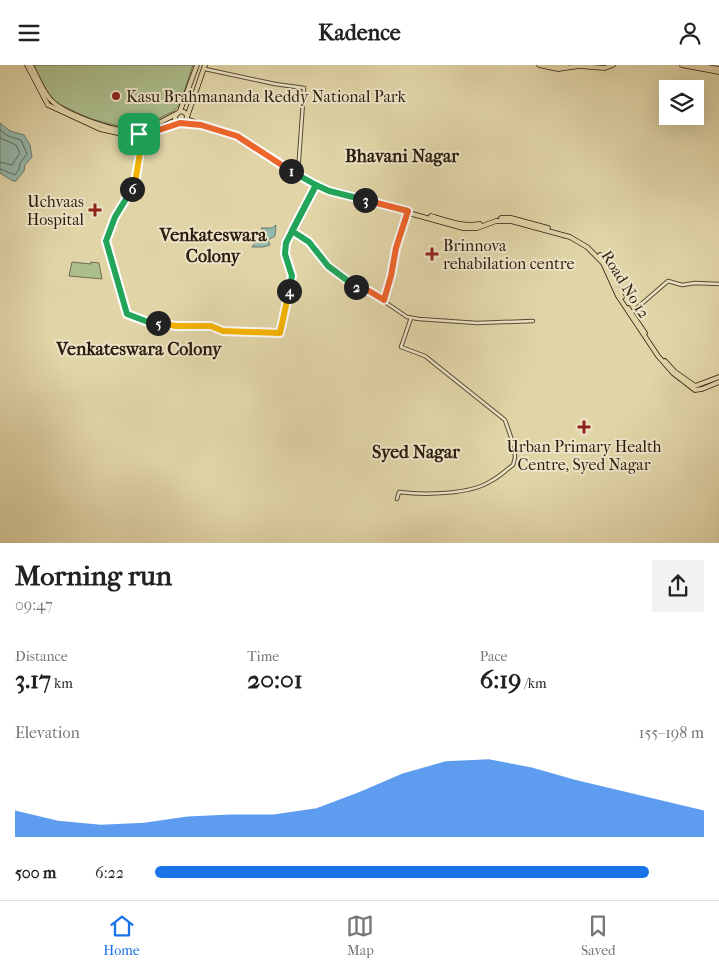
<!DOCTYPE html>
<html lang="en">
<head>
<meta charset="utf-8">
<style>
  :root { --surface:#fff; --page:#f2f2f2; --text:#222; --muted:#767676; --line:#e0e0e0; --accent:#1a73e8 }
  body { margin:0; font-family:"IM FELL French Canon",serif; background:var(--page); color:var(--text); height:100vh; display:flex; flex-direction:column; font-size:19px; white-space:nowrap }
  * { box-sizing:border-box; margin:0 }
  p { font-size:16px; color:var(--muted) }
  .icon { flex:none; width:28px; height:28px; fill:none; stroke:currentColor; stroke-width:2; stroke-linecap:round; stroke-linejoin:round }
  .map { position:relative; height:478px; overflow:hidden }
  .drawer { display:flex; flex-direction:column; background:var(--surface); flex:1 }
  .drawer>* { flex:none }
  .buttons { position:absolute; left:659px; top:15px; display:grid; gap:10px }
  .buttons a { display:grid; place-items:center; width:45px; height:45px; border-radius:0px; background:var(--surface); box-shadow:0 5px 20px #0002; font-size:25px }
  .pin { position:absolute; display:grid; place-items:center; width:42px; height:42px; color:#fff; margin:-21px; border-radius:10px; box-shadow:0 2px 8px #0006 }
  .km { position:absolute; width:25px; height:25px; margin:-12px; border-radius:50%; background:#222; color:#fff; font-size:14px; line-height:25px; text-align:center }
  .round { display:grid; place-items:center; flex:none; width:52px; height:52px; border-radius:0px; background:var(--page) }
  .summary { display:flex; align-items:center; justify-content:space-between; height:85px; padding:0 15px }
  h1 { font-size:28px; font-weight:800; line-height:38px }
  .stats { display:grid; grid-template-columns:repeat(3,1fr); gap:8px; height:85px; padding:5px 15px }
  .stats div { display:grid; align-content:center }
  .stats b { font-size:25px; font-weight:800 }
  .stats small { font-size:14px; font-weight:400 }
  .stats p { font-size:14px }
  .chart { height:140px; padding:10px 15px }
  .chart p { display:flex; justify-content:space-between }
  .chart svg { width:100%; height:90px; margin-top:5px; fill:var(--accent); opacity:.7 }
  ul { padding:0 15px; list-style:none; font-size:16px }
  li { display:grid; grid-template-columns:80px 60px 1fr; align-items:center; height:38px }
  li i { height:12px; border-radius:6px; background:var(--accent) }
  header { display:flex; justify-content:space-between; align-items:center; height:65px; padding:0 15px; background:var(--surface); font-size:22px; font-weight:800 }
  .tab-bar { display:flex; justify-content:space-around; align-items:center; height:70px; border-top:1px solid var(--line); background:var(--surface); font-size:14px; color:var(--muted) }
  .tab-bar a { display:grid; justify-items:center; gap:2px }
  .tab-bar .active { color:var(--accent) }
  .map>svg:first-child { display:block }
  .green { fill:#acbe8c; stroke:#6c6d4e }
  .water { fill:#94b8ab; stroke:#6a7a6d }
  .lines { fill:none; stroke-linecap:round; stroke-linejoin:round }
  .shore { stroke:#606a5d; stroke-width:1 }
  .minor-casing { stroke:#584a35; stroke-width:4.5 }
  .major-casing { stroke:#2b1c0f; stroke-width:5.5 }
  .minor { stroke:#ece4c6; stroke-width:2.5 }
  .major { stroke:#e1d5a8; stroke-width:4 }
  .split-1-casing { stroke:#fff; stroke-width:10 }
  .split-2-casing { stroke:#fff; stroke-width:10 }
  .split-3-casing { stroke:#fff; stroke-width:10 }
  .split-4-casing { stroke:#fff; stroke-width:10 }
  .split-5-casing { stroke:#fff; stroke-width:10 }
  .split-6-casing { stroke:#fff; stroke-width:10 }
  .split-7-casing { stroke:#fff; stroke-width:10 }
  .split-1 { stroke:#f0652b; stroke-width:6 }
  .split-2 { stroke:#22a559; stroke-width:6 }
  .split-3 { stroke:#f0652b; stroke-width:6 }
  .split-4 { stroke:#22a559; stroke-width:6 }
  .split-5 { stroke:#f5b400; stroke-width:6 }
  .split-6 { stroke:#22a559; stroke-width:6 }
  .split-7 { stroke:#f5b400; stroke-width:6 }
  .poi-dot { fill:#8f2418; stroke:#ece4c6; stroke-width:2 }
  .labels { text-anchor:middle; stroke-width:4; stroke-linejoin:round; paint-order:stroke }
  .poi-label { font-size:16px; fill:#2b1c0f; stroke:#ece4c6; text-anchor:start }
  .street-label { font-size:16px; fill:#2b1c0f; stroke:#ece4c6 }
  .neighbourhood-label { font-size:18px; font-weight:bold; fill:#2b1c0f; stroke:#ece4c6 }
</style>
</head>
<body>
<header><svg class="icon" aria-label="menu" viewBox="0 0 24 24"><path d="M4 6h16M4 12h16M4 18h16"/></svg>Kadence<svg class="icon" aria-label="person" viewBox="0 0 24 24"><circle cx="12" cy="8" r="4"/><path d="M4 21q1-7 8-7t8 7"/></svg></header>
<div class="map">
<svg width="719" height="478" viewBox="0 0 719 478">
  <rect width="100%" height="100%" fill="#e1d5a8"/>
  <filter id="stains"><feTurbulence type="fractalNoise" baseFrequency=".004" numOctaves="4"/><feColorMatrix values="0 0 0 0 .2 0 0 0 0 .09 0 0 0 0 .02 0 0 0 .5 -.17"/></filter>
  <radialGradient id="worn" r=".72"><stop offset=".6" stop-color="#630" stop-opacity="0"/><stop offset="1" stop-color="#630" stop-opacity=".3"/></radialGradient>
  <g class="green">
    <polygon points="32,0 193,0 180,39 174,46 137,64 130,64 91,54 56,38 48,28"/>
    <polygon points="72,197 91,199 91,197 99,198 102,214 69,211"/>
  </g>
  <g class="water">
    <polygon points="0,58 10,66 24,70 30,80 32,92 25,100 24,106 16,116 13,116 0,108"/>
    <polygon points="276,160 275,171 268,175 270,180 263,182 252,182 256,177 252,171 253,169 259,167 264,171 265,169 261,163 272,163"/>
  </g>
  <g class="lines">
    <g class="shore">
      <polyline points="0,65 8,71 21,75 27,89 20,98 19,104 15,110 0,104"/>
      <polyline points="0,73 16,80 20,88 12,100 0,97"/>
    </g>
    <g class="minor-casing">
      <g id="minor">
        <polyline points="205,4 275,19 304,23 298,108"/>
        <polyline points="147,68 137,116 115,152 106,177 127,249 148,257 176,261 211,261 223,265 280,268 292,211 285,189 285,178 316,120"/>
        <polyline points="135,118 142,76 139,69"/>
        <polyline points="292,166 309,177 328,201 354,221 372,228 407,252 419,254 477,258 533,256"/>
        <polyline points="384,235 391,211 396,183 408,147"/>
        <polyline points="631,248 668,216 682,220 695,218 719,219"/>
        <path d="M397,434L399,427C423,430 470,430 491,416C499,412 506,405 513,400L515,393L514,381L505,355L425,291L401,282L411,253"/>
      </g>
    </g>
    <g class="major-casing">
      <g id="major">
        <polyline points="27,0 48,40 100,64 118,68 144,69 180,59"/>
        <path d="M31,0C37,11 42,25 50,34C63,49 116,68 136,66C150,64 164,55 176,49"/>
        <polyline points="539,0 558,4 579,1 605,3 613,0"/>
        <polyline points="551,0 558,1 567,0"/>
        <polyline points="682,0 719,7"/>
        <polyline points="696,0 719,4"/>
        <polyline points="180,46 184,47 187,50 186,56"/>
        <polyline points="187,52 205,0"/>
        <polyline points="187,54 195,57"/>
        <polyline points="180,58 175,55 175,51 180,46 197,0"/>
        <polyline points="183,58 201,60 237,71 282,101 316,120 329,126 463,163 477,163 496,156 511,156 570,172 587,182 603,198 618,231 658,291 673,308 695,325 702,324 719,317"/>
        <path d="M431,151C447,156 463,162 480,159"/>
        <polyline points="501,153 511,153 548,163"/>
        <polyline points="600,190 606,198 622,232"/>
        <polyline points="628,243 645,268"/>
        <polyline points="665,296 675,307 695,321 719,312"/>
      </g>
    </g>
    <use href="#minor" class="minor"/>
    <use href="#major" class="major"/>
  </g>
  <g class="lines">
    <g class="split-1-casing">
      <polyline id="split-1" points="139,69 150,68 180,58 201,60 237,71 291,106"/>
    </g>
    <g class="split-2-casing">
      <polyline id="split-2" points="291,106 316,120 292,166 309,177 328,201 356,222"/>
    </g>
    <g class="split-3-casing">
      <polyline id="split-3" points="356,222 369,226 384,235 391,211 396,183 408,146 365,135"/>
    </g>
    <g class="split-4-casing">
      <polyline id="split-4" points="289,226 292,211 285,189 286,178 316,120 329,126 365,135"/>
    </g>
    <g class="split-5-casing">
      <polyline id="split-5" points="158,258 176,261 211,261 223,266 280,268 289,226"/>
    </g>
    <g class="split-6-casing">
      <polyline id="split-6" points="132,124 115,152 106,176 127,249 148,257 158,258"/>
    </g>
    <g class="split-7-casing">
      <polyline id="split-7" points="132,124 135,118 142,76 139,69"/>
    </g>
    <use href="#split-1" class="split-1"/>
    <use href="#split-2" class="split-2"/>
    <use href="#split-3" class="split-3"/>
    <use href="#split-4" class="split-4"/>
    <use href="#split-5" class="split-5"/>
    <use href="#split-6" class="split-6"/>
    <use href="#split-7" class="split-7"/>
  </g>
  <g class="poi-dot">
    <circle cx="116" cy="31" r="5"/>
    <path d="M92.5 137.5h5v5h5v5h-5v5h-5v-5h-5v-5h5z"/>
    <path d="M429.5 181.5h5v5h5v5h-5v5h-5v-5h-5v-5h5z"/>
    <path d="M581.5 354.5h5v5h5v5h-5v5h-5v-5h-5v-5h5z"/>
  </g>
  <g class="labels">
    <g class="poi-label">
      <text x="126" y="37">Kasu Brahmananda Reddy National Park</text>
      <text x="84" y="142" text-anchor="end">Uchvaas<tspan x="84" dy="18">Hospital</tspan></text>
      <text x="443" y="186">Brinnova<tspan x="443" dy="18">rehabilation centre</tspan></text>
      <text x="584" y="387" text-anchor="middle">Urban Primary Health<tspan x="584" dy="18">Centre, Syed Nagar</tspan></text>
    </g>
    <g class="street-label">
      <text transform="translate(626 219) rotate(58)" y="6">Road No 12</text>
    </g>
    <g class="neighbourhood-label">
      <text x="402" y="97">Bhavani Nagar</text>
      <text x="213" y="176">Venkateswara<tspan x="213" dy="21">Colony</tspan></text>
      <text x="139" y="290">Venkateswara Colony</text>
      <text x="416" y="393">Syed Nagar</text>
    </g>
  </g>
  <rect width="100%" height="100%" filter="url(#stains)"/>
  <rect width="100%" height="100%" fill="url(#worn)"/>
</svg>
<div class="buttons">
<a><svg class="icon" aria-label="layers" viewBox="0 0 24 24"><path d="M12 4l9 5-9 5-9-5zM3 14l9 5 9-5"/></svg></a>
</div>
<div class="pin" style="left:139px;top:69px;background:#1e9e55"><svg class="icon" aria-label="arrive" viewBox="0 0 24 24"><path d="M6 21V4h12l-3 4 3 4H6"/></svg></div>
<b class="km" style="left:291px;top:106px">1</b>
<b class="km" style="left:356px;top:222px">2</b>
<b class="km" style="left:365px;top:135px">3</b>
<b class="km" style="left:289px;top:226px">4</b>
<b class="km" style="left:158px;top:258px">5</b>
<b class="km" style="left:132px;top:124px">6</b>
</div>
<section class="drawer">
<div class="summary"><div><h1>Morning run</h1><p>09:47</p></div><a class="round"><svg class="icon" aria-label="share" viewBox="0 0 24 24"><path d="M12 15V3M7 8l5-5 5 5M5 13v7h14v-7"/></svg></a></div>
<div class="stats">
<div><p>Distance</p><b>3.17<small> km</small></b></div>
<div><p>Time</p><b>20:01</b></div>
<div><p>Pace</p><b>6:19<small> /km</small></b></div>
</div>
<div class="chart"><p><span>Elevation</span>155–198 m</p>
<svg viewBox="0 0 160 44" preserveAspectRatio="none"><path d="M0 44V31L10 36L20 38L30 37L40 34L50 33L60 33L70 30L80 22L90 13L100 7L110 6L120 10L130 16L140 21L150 26L160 31V44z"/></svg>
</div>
<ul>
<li><b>500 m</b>6:22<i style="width:90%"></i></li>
</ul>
</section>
<nav class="tab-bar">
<a class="active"><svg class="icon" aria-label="home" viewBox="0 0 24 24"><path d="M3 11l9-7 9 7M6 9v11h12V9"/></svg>Home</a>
<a><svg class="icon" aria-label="map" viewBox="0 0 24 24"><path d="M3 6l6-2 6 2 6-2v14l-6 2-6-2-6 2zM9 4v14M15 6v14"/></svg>Map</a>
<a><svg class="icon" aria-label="saved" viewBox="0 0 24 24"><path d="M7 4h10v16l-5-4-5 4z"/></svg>Saved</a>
</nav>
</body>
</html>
